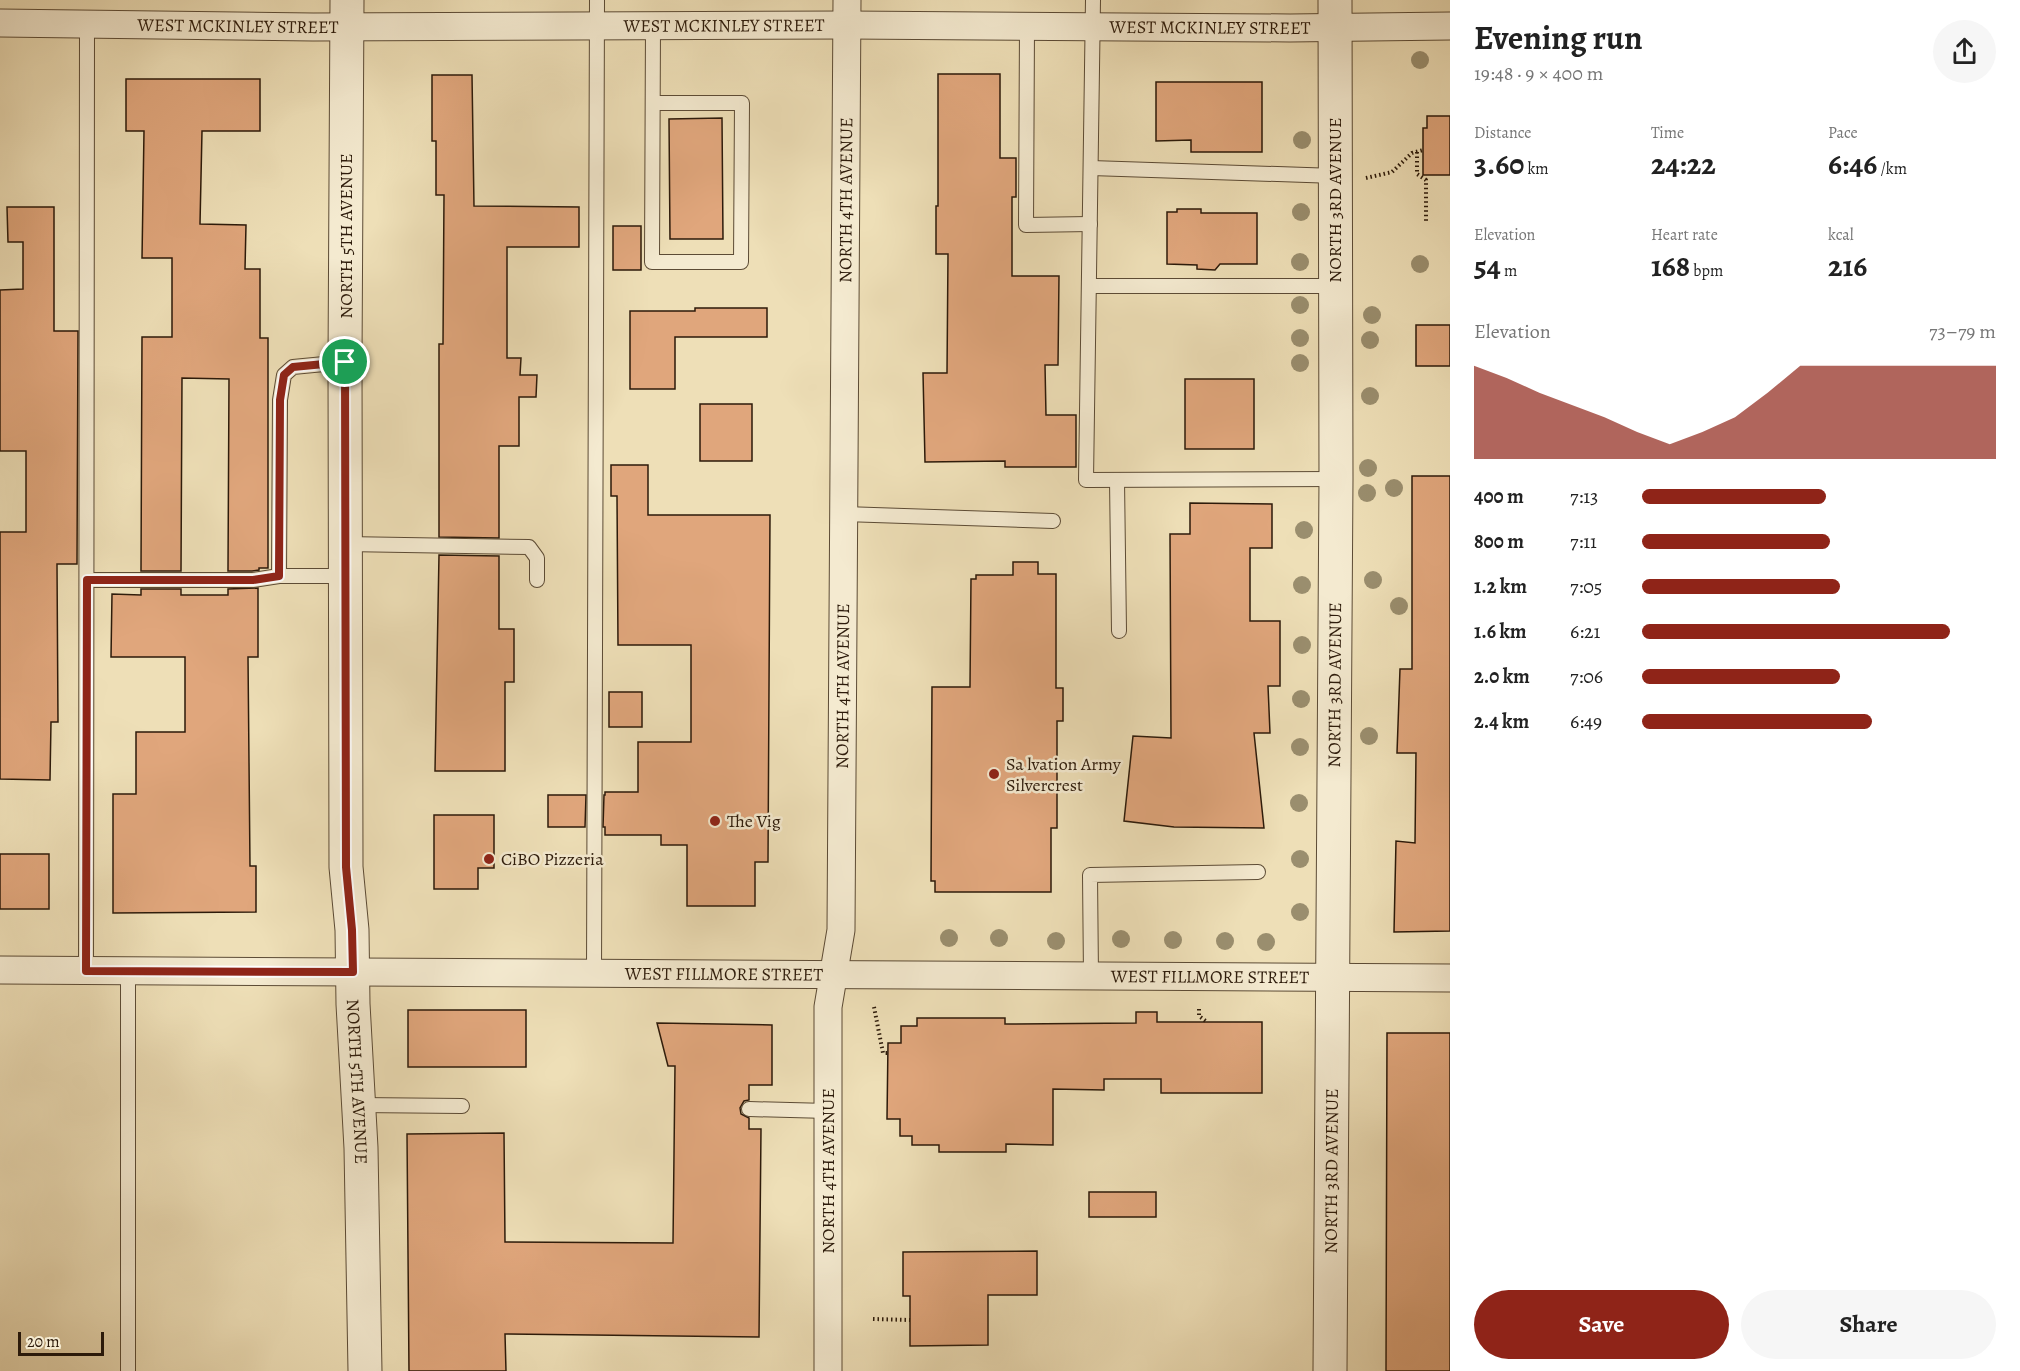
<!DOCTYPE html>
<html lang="en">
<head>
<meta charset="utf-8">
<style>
  :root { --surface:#fff; --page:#f6f6f6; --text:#222; --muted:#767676; --accent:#8f2418 }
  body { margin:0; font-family:Alegreya,serif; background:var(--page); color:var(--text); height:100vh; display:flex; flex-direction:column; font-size:22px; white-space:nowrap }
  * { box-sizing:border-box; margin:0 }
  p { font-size:20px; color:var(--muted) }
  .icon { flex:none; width:33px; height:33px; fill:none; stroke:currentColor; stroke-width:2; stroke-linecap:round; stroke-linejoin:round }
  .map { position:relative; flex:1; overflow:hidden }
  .drawer { display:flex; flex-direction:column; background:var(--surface); width:570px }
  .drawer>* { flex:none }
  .scale { position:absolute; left:18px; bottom:15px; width:86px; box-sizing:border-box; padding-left:6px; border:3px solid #2c1a0a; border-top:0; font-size:16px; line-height:21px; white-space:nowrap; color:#2c1a0a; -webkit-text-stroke:4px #f4ead0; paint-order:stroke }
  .pin { position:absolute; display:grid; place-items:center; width:51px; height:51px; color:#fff; margin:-26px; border:3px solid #fff; border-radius:50%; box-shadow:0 2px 6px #0007 }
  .round { display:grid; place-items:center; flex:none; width:63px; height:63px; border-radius:32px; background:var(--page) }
  .overview { display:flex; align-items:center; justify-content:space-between; height:102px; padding:0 24px }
  h1 { font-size:33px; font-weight:600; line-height:45px }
  .stats { display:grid; grid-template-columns:repeat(3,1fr); gap:9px; height:102px; padding:6px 24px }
  .stats div { display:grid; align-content:center }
  .stats b { font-size:30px; font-weight:600 }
  .stats small { font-size:16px; font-weight:400 }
  .stats p { font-size:16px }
  .chart { height:168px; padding:12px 24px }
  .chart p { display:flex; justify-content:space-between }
  .chart svg { width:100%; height:108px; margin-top:6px; fill:var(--accent); opacity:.7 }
  .action { display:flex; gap:12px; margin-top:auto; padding:12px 24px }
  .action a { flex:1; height:69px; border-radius:36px; background:var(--accent); color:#fff; font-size:24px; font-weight:600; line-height:69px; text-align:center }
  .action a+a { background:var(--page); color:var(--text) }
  ul { padding:0 24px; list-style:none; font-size:20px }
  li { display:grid; grid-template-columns:96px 72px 1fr; align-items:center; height:45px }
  li i { height:15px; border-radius:8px; background:var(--accent) }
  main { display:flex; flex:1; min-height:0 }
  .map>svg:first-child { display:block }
  .building { fill:#e0a67c; stroke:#2c1a0a; stroke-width:1.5 }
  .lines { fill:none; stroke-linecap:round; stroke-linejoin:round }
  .service-casing { stroke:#5c4b35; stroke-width:16 }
  .minor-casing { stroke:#5c4b35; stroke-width:29 }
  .tertiary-casing { stroke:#5c4b35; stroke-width:35 }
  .path { stroke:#2c1a0a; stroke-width:4; stroke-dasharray:1.5 3; stroke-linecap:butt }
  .service { stroke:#f4ead0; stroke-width:14 }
  .minor { stroke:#f4ead0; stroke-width:27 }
  .tertiary { stroke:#f4ead0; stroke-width:33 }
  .tree { fill:#9a8e6e }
  .route-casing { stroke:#fff; stroke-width:12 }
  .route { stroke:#8f2418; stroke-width:8 }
  .poi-dot { fill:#8f2418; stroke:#f4ead0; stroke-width:2 }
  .labels { text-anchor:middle; stroke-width:5; stroke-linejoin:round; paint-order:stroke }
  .street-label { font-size:18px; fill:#2c1a0a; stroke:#f4ead0 }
  .poi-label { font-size:18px; fill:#2c1a0a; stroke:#f4ead0; text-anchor:start }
</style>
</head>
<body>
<main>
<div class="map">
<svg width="1450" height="1371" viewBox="0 0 1450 1371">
  <rect width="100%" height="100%" fill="#eedfb7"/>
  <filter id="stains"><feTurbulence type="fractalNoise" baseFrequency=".00333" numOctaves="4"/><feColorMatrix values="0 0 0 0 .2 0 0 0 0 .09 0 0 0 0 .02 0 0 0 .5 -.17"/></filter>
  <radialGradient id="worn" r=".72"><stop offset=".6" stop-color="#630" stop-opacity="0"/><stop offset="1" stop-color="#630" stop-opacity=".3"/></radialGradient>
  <g class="building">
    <polygon points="938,74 1000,74 1000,158 1016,158 1016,197 1012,197 1012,276 1059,276 1058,365 1045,365 1046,415 1076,415 1076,467 1005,467 1005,461 925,462 923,373 947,373 948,254 936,254 936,206 938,206"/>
    <polygon points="432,75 472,75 474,206 579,207 579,247 507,247 507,358 521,358 520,375 537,375 536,397 519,397 519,446 499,446 499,538 439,537 439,344 443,344 444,195 436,195 436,141 432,141"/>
    <polygon points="126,79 260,79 260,131 202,131 200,224 246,225 245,269 260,269 260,338 268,338 268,568 259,568 259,570 252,571 228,571 229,379 182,378 181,571 141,571 142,337 172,337 172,258 142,258 144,131 126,131"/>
    <polygon points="1156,82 1262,82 1262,152 1191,152 1191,140 1156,141"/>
    <polygon points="1427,116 1450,116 1450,175 1423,175 1423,128 1427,128"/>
    <polygon points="722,118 723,239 670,239 669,119"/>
    <polygon points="7,207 54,207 54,331 78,331 77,564 57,564 58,722 51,722 50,780 0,779 0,532 26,532 26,451 0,451 0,290 23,289 23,242 8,242"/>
    <polygon points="1177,209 1201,209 1201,213 1257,213 1257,264 1220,264 1215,270 1197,269 1197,265 1167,264 1167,212 1177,212"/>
    <rect x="613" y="226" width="28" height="44"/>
    <polygon points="695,308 767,308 767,337 675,337 675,389 630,389 630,311 695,311"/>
    <rect x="1416" y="325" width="34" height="41"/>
    <rect x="1185" y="379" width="69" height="70"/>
    <rect x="700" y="404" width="52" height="57"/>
    <polygon points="611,465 648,465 648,515 770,515 768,862 755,862 755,906 687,906 687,845 661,845 661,835 605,835 605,827 603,827 604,795 605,795 605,792 638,792 638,742 691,742 691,645 618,645 617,496 611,496"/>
    <polygon points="1412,476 1450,476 1450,931 1394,932 1396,841 1415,843 1416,753 1397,753 1400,669 1412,669"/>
    <polygon points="1190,503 1272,504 1272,548 1250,548 1250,621 1280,621 1280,686 1268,686 1270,733 1254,733 1264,828 1174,827 1124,821 1133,736 1171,738 1170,534 1190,534"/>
    <polygon points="439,555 499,556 499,629 514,629 514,682 505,682 505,771 435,771"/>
    <polygon points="1013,562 1038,562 1038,574 1056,574 1056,688 1063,688 1063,721 1057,721 1057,828 1051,828 1051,892 935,892 935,881 931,881 932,687 970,687 971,579 976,579 976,575 1013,575"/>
    <polygon points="258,588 258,657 248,657 250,866 256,866 256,912 113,913 113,794 136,794 136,732 185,732 185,657 111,657 112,594 141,595 141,589 181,589 181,595 228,595 228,589"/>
    <rect x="609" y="692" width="33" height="35"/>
    <polygon points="548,795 586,795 585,827 548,827"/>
    <polygon points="434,815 494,815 494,868 478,868 478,889 434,889"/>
    <rect x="0" y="854" width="49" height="55"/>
    <rect x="408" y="1010" width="118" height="57"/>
    <polygon points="1136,1012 1157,1012 1157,1022 1262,1022 1262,1093 1161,1093 1161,1079 1104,1079 1104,1090 1053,1089 1053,1145 1006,1144 1006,1152 939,1152 939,1145 912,1145 912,1136 900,1136 900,1119 887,1119 888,1043 901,1043 901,1026 917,1026 917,1018 1005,1018 1005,1024 1136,1023"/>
    <polygon points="657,1023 772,1025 772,1085 749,1085 749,1100 744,1101 740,1108 741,1114 749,1118 749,1129 761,1129 759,1337 505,1334 506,1371 409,1371 407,1134 504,1133 505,1242 673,1243 675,1066 668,1066"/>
    <polygon points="1387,1033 1450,1033 1450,1371 1386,1371"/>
    <rect x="1089" y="1192" width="67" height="25"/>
    <polygon points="1037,1251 1037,1295 988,1295 988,1345 910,1346 910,1296 903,1296 903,1252"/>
  </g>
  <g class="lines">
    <g class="service-casing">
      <g id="service">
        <polyline points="1093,0 1086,480 1336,479"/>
        <polyline points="653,26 652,262 741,262 742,103 653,103"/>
        <polyline points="1027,26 1026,225 1090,224"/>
        <polyline points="1091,168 1336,176"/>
        <polyline points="1089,286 1336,286"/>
        <polyline points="345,362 293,367 284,375 280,400 279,576 345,576"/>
        <polyline points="1117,480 1119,631"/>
        <polyline points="844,514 1053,521"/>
        <polyline points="345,544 529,547 537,558 537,580"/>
        <polyline points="87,580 253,580 279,576"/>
        <polyline points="86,971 87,23"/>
        <polyline points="128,971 128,1371"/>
        <polyline points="594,974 597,0"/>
        <polyline points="1091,976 1090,875 1258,872"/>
        <polyline points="359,1105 462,1106"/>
        <polyline points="749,1109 828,1111"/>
      </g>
    </g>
    <g class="minor-casing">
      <g id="minor">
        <path id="s1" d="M0,23L313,27L848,25L1290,28L1450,26"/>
        <path id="s2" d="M0,970L1450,978"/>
        <path id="s3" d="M828,1371V1007L841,930L847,0"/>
      </g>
    </g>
    <g class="tertiary-casing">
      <g id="tertiary">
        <path id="s4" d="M347,0L345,362L346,867L352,930L353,1004L361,1148L365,1371"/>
        <path id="s5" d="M1330,1371L1336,479L1335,0"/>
      </g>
    </g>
    <g class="path">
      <polyline points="1417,152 1417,174 1426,180 1426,222"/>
      <polyline points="1366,178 1392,172 1412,153 1423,150"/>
      <polyline points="874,1007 883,1053 888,1053"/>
      <polyline points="1199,1009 1199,1016 1207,1022"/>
      <polyline points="873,1319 910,1320"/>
    </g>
    <use href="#service" class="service"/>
    <use href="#minor" class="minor"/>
    <use href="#tertiary" class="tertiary"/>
  </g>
  <g class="tree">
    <circle cx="1420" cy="60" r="9"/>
    <circle cx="1302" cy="140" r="9"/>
    <circle cx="1301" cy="212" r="9"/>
    <circle cx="1300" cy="262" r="9"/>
    <circle cx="1420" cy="264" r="9"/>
    <circle cx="1300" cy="305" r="9"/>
    <circle cx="1372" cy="315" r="9"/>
    <circle cx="1300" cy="338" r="9"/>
    <circle cx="1370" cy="340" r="9"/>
    <circle cx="1300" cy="363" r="9"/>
    <circle cx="1370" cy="396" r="9"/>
    <circle cx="1368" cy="468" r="9"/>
    <circle cx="1394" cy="488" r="9"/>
    <circle cx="1367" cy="493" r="9"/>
    <circle cx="1304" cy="530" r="9"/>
    <circle cx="1373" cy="580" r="9"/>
    <circle cx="1302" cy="585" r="9"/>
    <circle cx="1399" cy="606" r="9"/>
    <circle cx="1302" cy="645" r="9"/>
    <circle cx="1301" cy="699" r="9"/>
    <circle cx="1369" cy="736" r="9"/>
    <circle cx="1300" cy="747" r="9"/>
    <circle cx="1299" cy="803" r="9"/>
    <circle cx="1300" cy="859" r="9"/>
    <circle cx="1300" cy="912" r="9"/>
    <circle cx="949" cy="938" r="9"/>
    <circle cx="999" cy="938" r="9"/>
    <circle cx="1121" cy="939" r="9"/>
    <circle cx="1173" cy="940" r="9"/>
    <circle cx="1056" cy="941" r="9"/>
    <circle cx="1225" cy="941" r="9"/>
    <circle cx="1266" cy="942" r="9"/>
  </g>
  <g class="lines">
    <g class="route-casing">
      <polygon id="route" points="345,362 346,867 352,930 353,972 86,971 87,580 253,580 279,576 280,400 284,375 293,367"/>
    </g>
    <use href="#route" class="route"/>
  </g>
  <g class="poi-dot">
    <circle cx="994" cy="774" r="6"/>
    <circle cx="715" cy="821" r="6"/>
    <circle cx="489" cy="859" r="6"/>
  </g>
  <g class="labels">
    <g class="street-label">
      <text dy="6" stroke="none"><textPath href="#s1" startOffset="238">WEST MCKINLEY STREET</textPath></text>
      <text dy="6" stroke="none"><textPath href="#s1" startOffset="724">WEST MCKINLEY STREET</textPath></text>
      <text dy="6" stroke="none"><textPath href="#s1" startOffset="1210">WEST MCKINLEY STREET</textPath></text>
      <text dy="6" stroke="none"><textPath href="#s3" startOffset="1172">NORTH 4TH AVENUE</textPath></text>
      <text transform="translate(1335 200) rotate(-90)" y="6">NORTH 3RD AVENUE</text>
      <text transform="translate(346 236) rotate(-90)" y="6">NORTH 5TH AVENUE</text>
      <text dy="6" stroke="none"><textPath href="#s3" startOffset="686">NORTH 4TH AVENUE</textPath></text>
      <text dy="6" stroke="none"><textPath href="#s5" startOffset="686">NORTH 3RD AVENUE</textPath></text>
      <text dy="6" stroke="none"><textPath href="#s2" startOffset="724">WEST FILLMORE STREET</textPath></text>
      <text dy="6" stroke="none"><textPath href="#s2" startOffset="1210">WEST FILLMORE STREET</textPath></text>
      <text dy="6" stroke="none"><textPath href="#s4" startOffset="1082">NORTH 5TH AVENUE</textPath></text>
      <text transform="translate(828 1171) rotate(-90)" y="6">NORTH 4TH AVENUE</text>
      <text dy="6" stroke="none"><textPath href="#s5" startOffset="200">NORTH 3RD AVENUE</textPath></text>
    </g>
    <g class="poi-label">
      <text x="1006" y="770">Sa lvation Army<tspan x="1006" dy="21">Silvercrest</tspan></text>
      <text x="727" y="827">The Vig</text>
      <text x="501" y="865">CiBO Pizzeria</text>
    </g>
  </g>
  <rect width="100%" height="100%" filter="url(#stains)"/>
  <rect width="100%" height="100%" fill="url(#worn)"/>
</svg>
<div class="scale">20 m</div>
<div class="pin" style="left:345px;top:362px;background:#1e9e55"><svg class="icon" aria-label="arrive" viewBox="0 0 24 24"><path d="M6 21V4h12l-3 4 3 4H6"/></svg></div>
</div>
<section class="drawer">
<div class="overview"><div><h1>Evening run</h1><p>19:48 · 9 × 400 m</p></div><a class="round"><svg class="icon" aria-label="share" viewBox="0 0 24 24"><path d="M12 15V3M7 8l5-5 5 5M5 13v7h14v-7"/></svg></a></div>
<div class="stats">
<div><p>Distance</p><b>3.60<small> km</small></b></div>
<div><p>Time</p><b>24:22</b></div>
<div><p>Pace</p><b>6:46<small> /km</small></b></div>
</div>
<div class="stats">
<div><p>Elevation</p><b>54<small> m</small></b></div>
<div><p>Heart rate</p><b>168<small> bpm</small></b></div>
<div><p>kcal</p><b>216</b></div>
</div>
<div class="chart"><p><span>Elevation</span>73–79 m</p>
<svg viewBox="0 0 160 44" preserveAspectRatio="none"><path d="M0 44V6L10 11L20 17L30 22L40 27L50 33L60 38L70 33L80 27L90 17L100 6L110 6L120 6L130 6L140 6L150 6L160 6V44z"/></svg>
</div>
<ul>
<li><b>400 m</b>7:13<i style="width:52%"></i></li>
<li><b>800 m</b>7:11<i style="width:53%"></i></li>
<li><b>1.2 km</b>7:05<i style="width:56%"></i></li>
<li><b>1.6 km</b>6:21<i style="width:87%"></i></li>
<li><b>2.0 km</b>7:06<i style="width:56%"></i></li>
<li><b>2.4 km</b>6:49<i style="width:65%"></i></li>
</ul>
<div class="action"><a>Save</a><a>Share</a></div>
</section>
</main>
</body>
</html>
